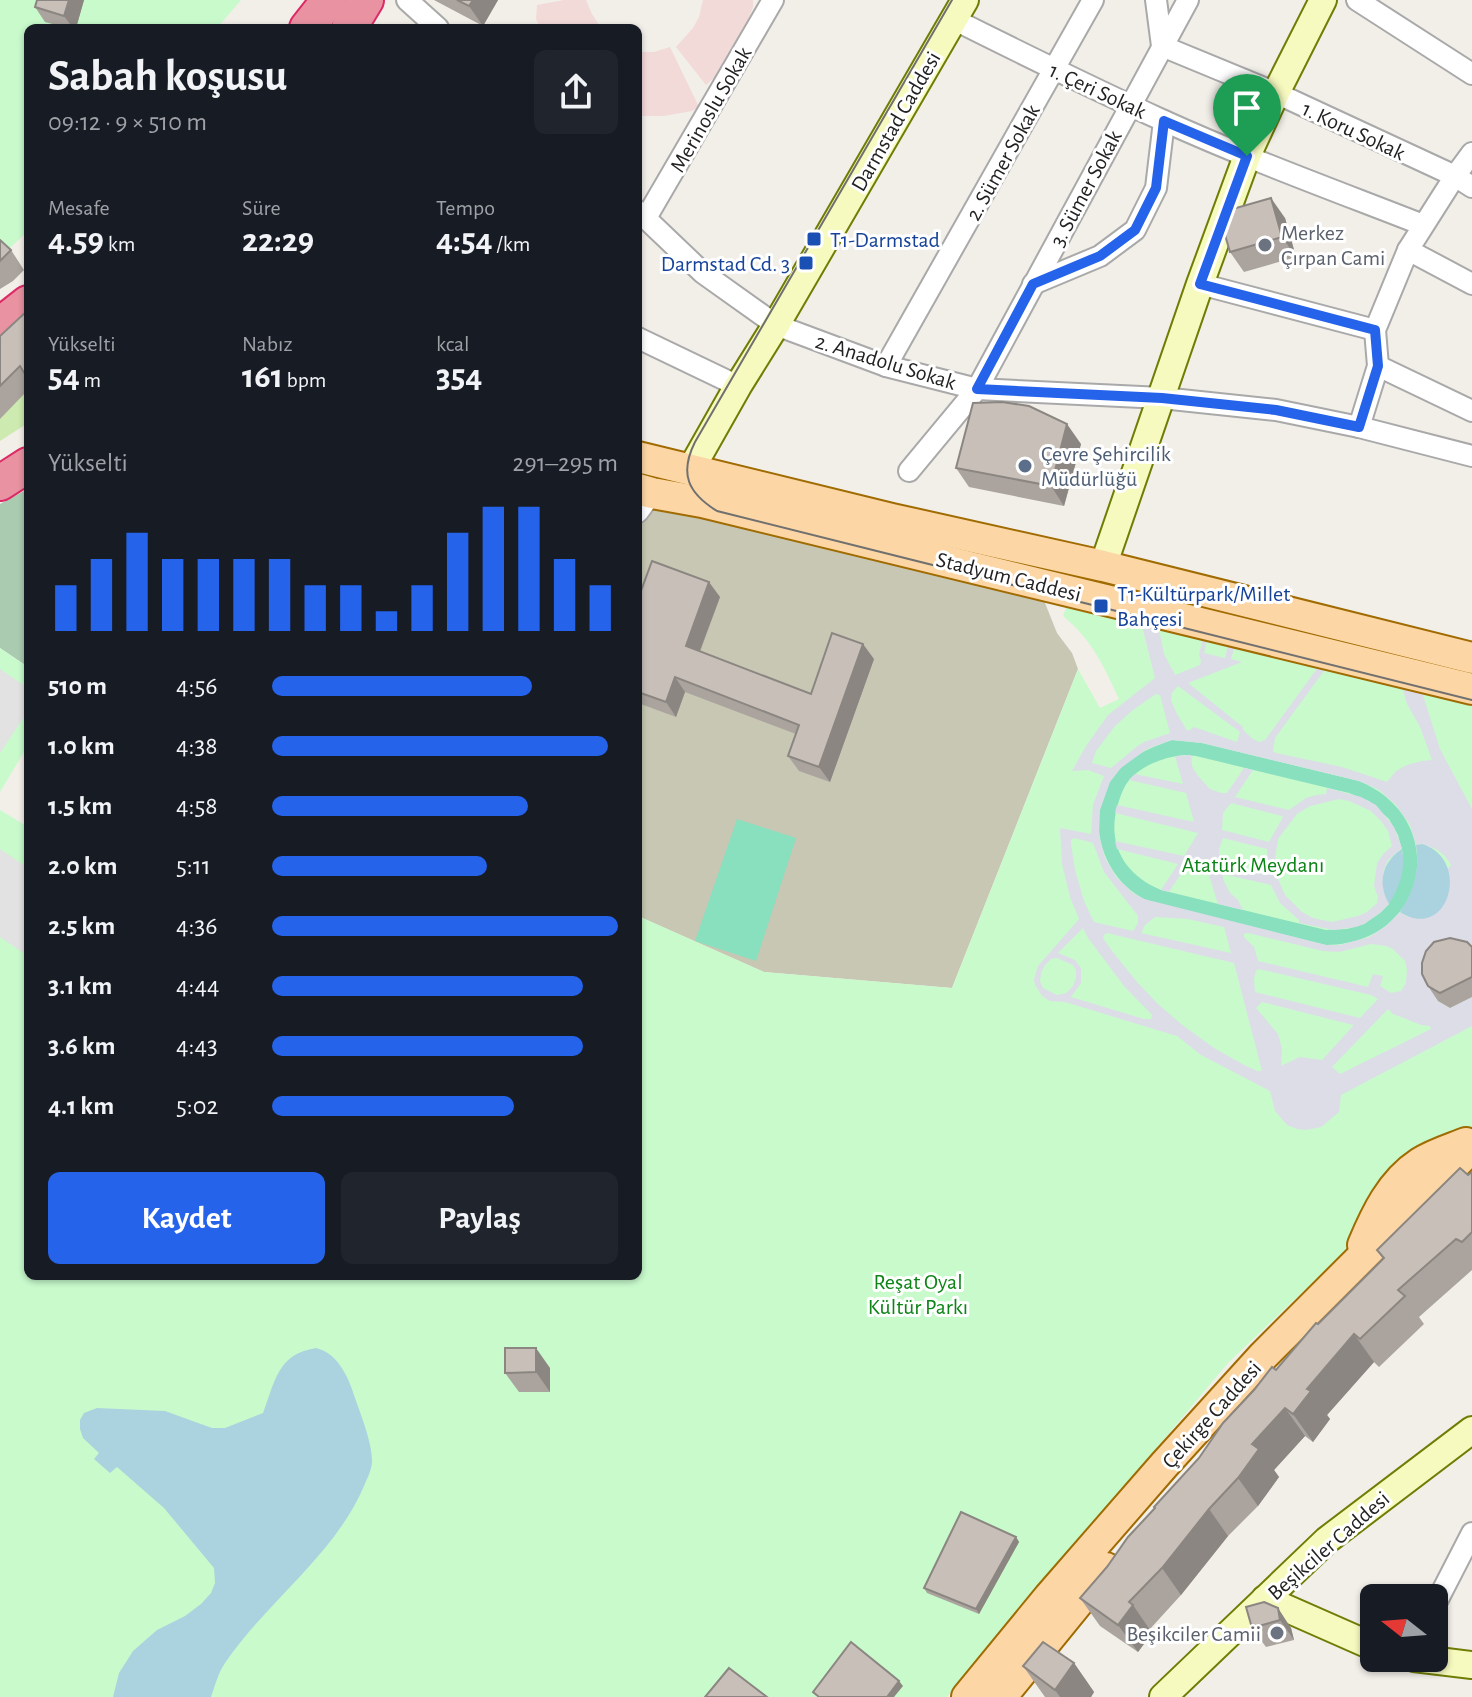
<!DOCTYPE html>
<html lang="tr">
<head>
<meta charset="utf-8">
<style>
  :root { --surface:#171b24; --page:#20242c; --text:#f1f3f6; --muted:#9ea1a6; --accent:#2563eb }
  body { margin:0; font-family:"Alegreya Sans",sans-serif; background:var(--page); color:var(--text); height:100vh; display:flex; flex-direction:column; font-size:30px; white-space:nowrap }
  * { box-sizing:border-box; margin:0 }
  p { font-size:26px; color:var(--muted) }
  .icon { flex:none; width:44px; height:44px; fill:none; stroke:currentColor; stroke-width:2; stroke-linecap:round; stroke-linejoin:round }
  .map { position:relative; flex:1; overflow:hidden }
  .panel { position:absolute; left:24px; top:24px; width:618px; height:1256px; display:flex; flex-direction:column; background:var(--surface); border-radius:12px; box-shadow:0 2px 6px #0004 }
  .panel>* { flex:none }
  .needle { width:52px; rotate:287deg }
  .fabs { position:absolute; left:1360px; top:1584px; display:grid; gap:16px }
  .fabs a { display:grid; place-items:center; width:88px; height:88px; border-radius:12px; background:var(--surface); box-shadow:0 2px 6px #0004; font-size:40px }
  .pin { position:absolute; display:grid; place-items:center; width:68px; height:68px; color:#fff; margin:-82px -34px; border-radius:50% 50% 50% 0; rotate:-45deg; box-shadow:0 0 8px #0007 }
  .pin .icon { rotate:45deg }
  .round { display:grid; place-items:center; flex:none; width:84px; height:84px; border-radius:12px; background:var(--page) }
  .headline { display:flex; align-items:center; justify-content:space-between; height:136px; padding:0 24px }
  h1 { font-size:44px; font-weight:600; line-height:60px }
  .stats { display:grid; grid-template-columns:repeat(3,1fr); gap:12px; height:136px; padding:8px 24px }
  .stats div { display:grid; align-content:center }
  .stats b { font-size:34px; font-weight:600 }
  .stats small { font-size:22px; font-weight:400 }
  .stats p { font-size:22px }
  .chart { height:224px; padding:16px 24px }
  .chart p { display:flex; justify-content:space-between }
  .chart svg { width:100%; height:144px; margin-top:8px; stroke:var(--accent); stroke-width:6 }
  .button { display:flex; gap:16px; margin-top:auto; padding:16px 24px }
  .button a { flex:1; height:92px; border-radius:12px; background:var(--accent); color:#fff; font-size:32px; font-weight:600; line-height:92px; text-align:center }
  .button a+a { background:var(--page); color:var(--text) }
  ul { padding:0 24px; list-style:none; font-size:26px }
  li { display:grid; grid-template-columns:128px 96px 1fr; align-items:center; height:60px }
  li i { height:20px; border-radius:10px; background:var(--accent) }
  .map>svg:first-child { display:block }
  .commercial { fill:#f2dad9 }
  .construction { fill:#c7c7b4 }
  .grass { fill:#cdebb0 }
  .cemetery { fill:#aacbaf }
  .park { fill:#c8facc }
  .pitch { fill:#88e0be; fill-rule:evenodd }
  .parking { fill:#e2e2e2 }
  .plaza { fill:#dddde8; fill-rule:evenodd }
  .water { fill:#aad3df }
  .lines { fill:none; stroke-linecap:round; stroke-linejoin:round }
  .street-casing { stroke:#a9a9a9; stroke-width:24 }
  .secondary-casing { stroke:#707d05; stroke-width:30 }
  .primary-casing { stroke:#a06b00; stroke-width:34 }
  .highway-casing { stroke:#dc2a67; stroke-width:38 }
  .street { stroke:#fff; stroke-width:20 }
  .secondary { stroke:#f7fabf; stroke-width:26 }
  .primary { stroke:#fcd6a4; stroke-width:30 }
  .highway { stroke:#e892a2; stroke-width:34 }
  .tram { stroke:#707070; stroke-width:2 }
  .wall { fill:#aba49e }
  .shaded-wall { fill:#8b8681 }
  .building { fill:#c7bfb8; stroke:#8b8681; stroke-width:2 }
  .route-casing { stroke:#fff; stroke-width:16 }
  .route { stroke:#2563eb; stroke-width:10 }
  .transit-dot { fill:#1a4fb4; stroke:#fff; stroke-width:3 }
  .worship-dot { fill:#6b7280; stroke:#fff; stroke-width:3 }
  .service-dot { fill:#5c6f8a; stroke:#fff; stroke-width:3 }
  .labels { text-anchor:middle; stroke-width:6; stroke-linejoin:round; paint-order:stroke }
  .street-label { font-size:22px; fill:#222; stroke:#fff }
  .worship-label { font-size:22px; fill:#5b616d; stroke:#fff; text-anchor:start }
  .transit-label { font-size:22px; fill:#164399; stroke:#fff; text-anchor:start }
  .service-label { font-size:22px; fill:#4e5e75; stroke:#fff; text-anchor:start }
  .park-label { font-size:22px; fill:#0c8416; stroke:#fff }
</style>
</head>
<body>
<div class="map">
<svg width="1472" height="1697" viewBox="0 0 1472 1697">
  <rect width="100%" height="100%" fill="#f2efe9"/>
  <g class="commercial">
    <polygon points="564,0 586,0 592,14 601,28 540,28 536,19 537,5"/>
    <polygon points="703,0 753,0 753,7 745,30 719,73 706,85 676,47 693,28 699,17"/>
    <polygon points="670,47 699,107 692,111 664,116 638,116 638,52 654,52"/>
  </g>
  <polygon class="construction" points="654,505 1043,598 1057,633 1072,653 1078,669 952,988 764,972 638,916 638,530 643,516"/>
  <polygon class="grass" points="28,319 28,423 0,441 0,348"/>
  <polygon class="cemetery" points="28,489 28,667 0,648 0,504"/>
  <g class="park">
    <polygon points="0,0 241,0 217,28 28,28 28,231 0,257"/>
    <path d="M1067,605L1472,706V1130L1228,1363L947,1697H0V810L28,827V1276H638V916L764,972L952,988L1078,669L1100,708L1119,699C1103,665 1093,641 1063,616Z"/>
    <polygon points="0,648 28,667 28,745 0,792"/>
  </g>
  <g class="pitch">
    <path d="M1172,740L1202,743L1359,781C1453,820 1427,945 1326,945L1154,903C1104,886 1081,819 1114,775C1129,756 1150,748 1172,740ZM1184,755L1196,756L1349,793L1369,801L1389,819L1398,835L1403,854L1389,904L1380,913L1364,924L1347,929L1326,930L1161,890C1124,875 1106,843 1118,804C1121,794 1125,783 1133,776C1147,763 1166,757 1184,755Z"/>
    <polygon points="737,819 796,838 756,961 695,941"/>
  </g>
  <g class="parking">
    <polygon points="0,669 28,688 28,711 0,753"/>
    <polygon points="0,849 28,868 28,956 0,937"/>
  </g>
  <g class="plaza">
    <path d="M1140,618L1158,624L1164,654L1175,675L1200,665L1201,661L1199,655L1204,634L1208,636L1204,653L1225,658L1229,640L1236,642L1231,659L1242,662L1188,683L1243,727V730L1253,739L1259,742L1265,740L1321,663L1329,664L1275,738L1273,751L1276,753L1342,767L1387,782L1396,771L1407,765L1422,761L1432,760L1420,727L1407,704L1402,686L1421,689L1440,749L1472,809V955L1438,1001L1450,1008L1472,997V1026L1341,1095L1339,1112L1321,1127L1306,1130L1297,1129L1287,1125L1275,1111L1270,1091L1201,1055L1177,1036L1065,1002L1050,1001L1042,996L1035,985L1034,979L1038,966L1079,919L1070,897L1062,864L1060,828L1091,834L1093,805L1104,776L1088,770L1072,771L1086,746L1108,715L1155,678ZM1178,686L1240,732L1237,742L1194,727L1188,731L1186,729L1177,714L1171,700L1172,693ZM1156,694L1160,695L1170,733L1144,742L1135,748L1111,768L1092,763L1096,751L1115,726L1133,710ZM1172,740L1202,743L1359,781L1371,786L1379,790L1396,805L1410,825L1416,845L1422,844L1436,849L1445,856L1451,865L1406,916L1400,912L1386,926L1369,937L1340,945H1326L1144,899L1133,893L1116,877L1105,858L1099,835L1100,810L1110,782L1121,768L1147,749ZM1074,838L1093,843L1104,872L1138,916V923L1133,931L1094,922L1084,901L1075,870L1071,844V840ZM1155,917L1188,919L1224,927L1231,953L1141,933L1145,925ZM1083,928L1088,938L1124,986L1152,1015L1151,1019H1144L1071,997L1081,983V968L1075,960L1058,953ZM1107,933L1234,963L1262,1071H1257L1244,1065L1214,1048L1181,1024L1158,1004L1137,982L1112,951L1103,938L1105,934ZM1248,933L1323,951L1339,952L1371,944L1386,946L1393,949L1405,961L1407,969L1406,983L1401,991L1391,993L1380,986L1383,976L1373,974L1368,987L1258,961L1254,947L1244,937V934ZM1057,958L1073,965L1076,970V978L1073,986L1066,993L1057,995L1043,988L1040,981L1041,973L1045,965L1051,959ZM1259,969L1371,995L1378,999L1360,1018L1255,992L1254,979L1256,971ZM1262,1002L1353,1025V1026L1322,1060L1300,1057L1281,1066L1282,1049L1278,1034L1256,1008ZM1388,1009L1393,1014L1406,1019L1421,1025L1430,1026L1431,1029L1340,1074L1332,1067Z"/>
    <path d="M1191,755L1192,766L1198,776L1210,789L1221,793H1227L1244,768L1253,770L1235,797L1289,810L1306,798L1316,795L1326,794L1327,788L1361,797L1376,805L1394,827L1402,848L1388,860L1383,872V889L1389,904L1380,913L1364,924L1356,927L1334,930L1299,923V920L1280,903L1271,885L1223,874V879L1230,893L1238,900L1243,910L1218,904L1207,869L1187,865L1169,892L1161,890L1178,864L1117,849L1115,841L1184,856L1198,833L1115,813L1117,805L1194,822L1186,793L1129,780L1135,774L1183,784L1175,756ZM1339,799L1349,801L1371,811L1381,821L1388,831L1392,846L1384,853L1377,863L1374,886L1378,897L1377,903L1367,912L1358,916L1332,922L1313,918L1302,912L1285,895L1277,877L1275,859L1278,839L1297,814L1310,806ZM1231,803L1282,816L1283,817L1269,842L1222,830L1223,813ZM1223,838L1267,849V875L1222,865L1219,858V849Z"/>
  </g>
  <g class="water">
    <path d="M1422,844C1472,859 1449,943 1400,912C1414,891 1420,870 1416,845Z"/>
    <path d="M1402,849C1406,868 1400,886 1389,904C1377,883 1382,862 1402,849Z"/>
    <path d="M316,1348C338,1353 349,1378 355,1398C361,1415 373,1445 372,1463C371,1471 367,1479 364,1486C334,1556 267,1601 225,1663C218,1673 215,1686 211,1697H113L119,1673L133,1651L157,1630L185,1616L201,1604L211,1593L215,1583L214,1568L164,1508L117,1467L110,1473L94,1459L99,1453L83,1438L80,1429V1420L84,1413L97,1408L165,1411L212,1428H225L263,1413C275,1382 277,1354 316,1348Z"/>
  </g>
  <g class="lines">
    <g class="street-casing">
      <g id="street">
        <polyline points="407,0 438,28"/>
        <polyline points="1156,0 1162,46 1276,93 1455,176 1472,187"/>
        <polyline points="1357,0 1472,74"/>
        <path d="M953,19C1023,54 1092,88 1162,120C1248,159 1336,191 1423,225"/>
        <polyline points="638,211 703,273 776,325 886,366 977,389 1162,398 1276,410 1359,427 1472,456"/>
        <polyline points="646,218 773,0"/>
        <polyline points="1408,250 1472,284"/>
        <polyline points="1033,284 1100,256 1135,230 1156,188 1164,121"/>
        <polyline points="1200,284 1375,330"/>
        <polyline points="638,338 738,386"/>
        <polyline points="886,366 1093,0"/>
        <polyline points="1378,366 1472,411"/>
        <polyline points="1359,427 1378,366 1375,330 1408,250 1455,176 1472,153"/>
        <polyline points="909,471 977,389 1188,0"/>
        <polyline points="638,512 652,493"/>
        <polyline points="1434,1607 1472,1533"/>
      </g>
    </g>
    <g class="secondary-casing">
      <g id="secondary">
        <polyline points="691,469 738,386 776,325 965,0"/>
        <polyline points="1103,566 1200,284 1247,156 1276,93 1323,0"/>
        <polyline points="1265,1599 1374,1647"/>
        <polyline points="1414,1658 1472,1665"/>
        <polyline points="1163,1697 1327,1540 1472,1430"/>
      </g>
    </g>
    <g class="primary-casing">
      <g id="primary">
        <polyline points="638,457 892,519 1103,566 1472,658"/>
        <polyline points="638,489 652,493 702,502 1472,689"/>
        <path d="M1363,1245C1376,1214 1391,1182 1420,1163C1434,1154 1451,1149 1466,1143"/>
        <polyline points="967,1697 1049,1597 1164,1465 1263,1356 1472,1147"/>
        <polyline points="1001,1697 1106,1568"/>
      </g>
    </g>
    <g class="highway-casing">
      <g id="highway">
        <polyline points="307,28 329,0"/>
        <polyline points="349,28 366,0"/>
        <polyline points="0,325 28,303"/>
        <polyline points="0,483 28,465"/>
      </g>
    </g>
    <use href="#street" class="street"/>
    <use href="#secondary" class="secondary"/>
    <use href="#primary" class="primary"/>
    <use href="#highway" class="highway"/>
    <path class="tram" d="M952,0L695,442C679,474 688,493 717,511L1472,700"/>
  </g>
  <g class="wall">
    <polygon points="84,0 76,28 67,28 45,22 35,7"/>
    <polygon points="434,0 498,0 483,26"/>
    <polygon points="1285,218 1296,257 1244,272 1230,252"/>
    <polygon points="0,240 11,250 24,270 13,281 0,289"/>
    <polygon points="28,310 28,390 0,419 0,336"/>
    <polygon points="1081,444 1064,506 969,487 956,468"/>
    <polygon points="720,597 700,652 811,694 874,659 830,782 799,771 788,756 796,734 685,692 676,717 638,703 638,599"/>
    <polygon points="1472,947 1472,997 1450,1008 1438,1001 1428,986"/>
    <polygon points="1472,1172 1472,1270 1419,1317 1424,1324 1379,1367 1374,1362 1327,1415 1330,1419 1313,1442 1305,1436 1274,1470 1279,1477 1258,1506 1228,1536 1181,1595 1150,1629 1152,1633 1138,1652 1100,1626 1080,1598 1155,1508 1276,1370 1318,1324 1383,1259 1377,1250"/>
    <polygon points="550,1368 550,1392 519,1392 505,1373"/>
    <polygon points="1016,1537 1019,1542 979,1614 927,1593 924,1588"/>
    <polygon points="1264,1602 1291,1628 1294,1640 1266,1647 1252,1628"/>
    <polygon points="1074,1663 1094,1692 1091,1697 1045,1697 1023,1666"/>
  </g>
  <g class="shaded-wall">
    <polygon points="69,0 84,0 76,28 73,28 64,16"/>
    <polygon points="473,0 498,0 483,26 469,6"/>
    <polygon points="1271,198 1285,218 1296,257 1282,237"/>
    <polygon points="1067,424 1081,444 1064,506 1051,486"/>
    <polygon points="709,582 720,597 696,661 686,646"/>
    <polygon points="863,644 874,659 830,782 819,767"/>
    <polygon points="675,677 685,692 676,717 666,702"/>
    <polygon points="1354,1334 1374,1362 1327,1415 1330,1419 1313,1442 1293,1414 1307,1389"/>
    <polygon points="536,1348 550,1368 550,1392 536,1372"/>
    <polygon points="1285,1408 1305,1436 1274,1470 1279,1477 1258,1506 1238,1478 1252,1444"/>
    <polygon points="1209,1509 1228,1536 1181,1595 1162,1568"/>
    <polygon points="1016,1537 1019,1542 979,1614 976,1609"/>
    <polygon points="1133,1605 1152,1633 1138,1652 1118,1625"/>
    <polygon points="1278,1608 1291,1628 1294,1640 1280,1620"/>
    <polygon points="1074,1663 1094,1692 1091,1697 1060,1697 1055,1690"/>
    <polygon points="899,1681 903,1686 894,1697 887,1697"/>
  </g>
  <g class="building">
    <polygon points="37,0 69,0 64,16 35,7"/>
    <polygon points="457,0 473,0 469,6"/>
    <polygon points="1271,198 1282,237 1230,252 1220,218 1222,212"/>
    <polygon points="0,240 11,250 0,261"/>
    <polygon points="28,310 28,379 20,366 0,386 0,336"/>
    <polygon points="1002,402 1029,406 1067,424 1051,486 956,468 973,403"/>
    <polygon points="652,561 709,582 686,646 811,694 832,633 863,644 819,767 788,756 799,725 675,677 666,702 638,692 638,599"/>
    <polygon points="1450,938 1467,942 1472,947 1472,977 1440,993 1428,986 1422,974 1422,963 1426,951 1434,942"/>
    <polygon points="1460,1168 1468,1175 1472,1172 1472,1232 1462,1242 1456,1239 1398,1290 1405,1296 1360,1339 1354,1334 1307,1389 1311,1391 1293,1414 1285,1408 1252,1444 1259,1449 1238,1478 1209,1509 1162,1568 1129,1602 1133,1605 1118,1625 1080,1598 1107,1567 1128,1537 1155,1508 1154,1507 1199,1458 1223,1423 1254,1390 1272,1367 1276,1370 1316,1323 1318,1324 1384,1258 1377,1250"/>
    <polygon points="505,1348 536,1348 536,1372 505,1373"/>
    <polygon points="961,1512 1016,1537 976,1609 924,1588"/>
    <polygon points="1264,1602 1278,1608 1280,1620 1252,1628 1246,1607"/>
    <polygon points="851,1642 899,1681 887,1697 819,1697 813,1692"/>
    <polygon points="1043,1642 1074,1663 1055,1690 1023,1666"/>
    <polygon points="729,1668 767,1697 705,1697"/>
  </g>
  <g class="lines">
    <g class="route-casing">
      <polygon id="route" points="1164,121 1247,156 1200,284 1375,330 1378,366 1359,427 1276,410 1162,398 977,389 1033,284 1100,256 1135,230 1156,188"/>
    </g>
    <use href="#route" class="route"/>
  </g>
  <g class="transit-dot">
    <rect x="806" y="231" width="16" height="16" rx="4"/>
    <rect x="798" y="255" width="16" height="16" rx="4"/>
    <rect x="1093" y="598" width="16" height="16" rx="4"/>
  </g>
  <g class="worship-dot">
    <circle cx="1265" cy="245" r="8"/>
    <circle cx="1277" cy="1633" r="8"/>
  </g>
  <circle class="service-dot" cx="1025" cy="466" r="8"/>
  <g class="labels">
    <g class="street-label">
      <text transform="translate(1098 90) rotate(25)" y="8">1. Çeri Sokak</text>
      <text transform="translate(710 109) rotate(-60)" y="8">Merinoslu Sokak</text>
      <text transform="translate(895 121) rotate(-60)" y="8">Darmstad Caddesi</text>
      <text transform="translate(1354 130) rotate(25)" y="8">1. Koru Sokak</text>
      <text transform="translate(1002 162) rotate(-61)" y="8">2. Sümer Sokak</text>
      <text transform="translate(1085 188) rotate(-62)" y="8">3. Sümer Sokak</text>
      <text transform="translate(886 361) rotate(17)" y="8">2. Anadolu Sokak</text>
      <text transform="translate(1009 576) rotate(14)" y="8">Stadyum Caddesi</text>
      <text transform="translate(1211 1414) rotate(-48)" y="8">Çekirge Caddesi</text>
      <text transform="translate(1328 1545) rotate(-41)" y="8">Beşikciler Caddesi</text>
    </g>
    <g class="worship-label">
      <text x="1281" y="240">Merkez<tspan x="1281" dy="25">Çırpan Cami</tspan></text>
      <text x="1261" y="1641" text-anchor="end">Beşikciler Camii</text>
    </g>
    <g class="transit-label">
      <text x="830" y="247">T1-Darmstad</text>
      <text x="790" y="271" text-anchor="end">Darmstad Cd. 3</text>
      <text x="1117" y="601">T1-Kültürpark/Millet<tspan x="1117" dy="25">Bahçesi</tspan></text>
    </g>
    <g class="service-label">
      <text x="1041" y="461">Çevre Şehircilik<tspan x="1041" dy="25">Müdürlüğü</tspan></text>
    </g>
    <g class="park-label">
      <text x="1253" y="872">Atatürk Meydanı</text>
      <text x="918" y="1289">Reşat Oyal<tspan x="918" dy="25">Kültür Parkı</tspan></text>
    </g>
  </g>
</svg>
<div class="fabs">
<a><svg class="needle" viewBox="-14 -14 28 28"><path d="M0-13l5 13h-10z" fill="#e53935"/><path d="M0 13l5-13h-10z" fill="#9ea1a6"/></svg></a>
</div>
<div class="pin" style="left:1247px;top:156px;background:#1e9e55"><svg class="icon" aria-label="arrive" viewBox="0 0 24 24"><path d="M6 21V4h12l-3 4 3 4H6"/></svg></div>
<section class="panel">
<div class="headline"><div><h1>Sabah koşusu</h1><p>09:12 · 9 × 510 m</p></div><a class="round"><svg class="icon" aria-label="share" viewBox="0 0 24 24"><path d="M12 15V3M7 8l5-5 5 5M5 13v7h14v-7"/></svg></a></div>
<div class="stats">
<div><p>Mesafe</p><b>4.59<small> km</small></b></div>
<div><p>Süre</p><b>22:29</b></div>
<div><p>Tempo</p><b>4:54<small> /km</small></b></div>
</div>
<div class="stats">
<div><p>Yükselti</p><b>54<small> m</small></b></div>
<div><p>Nabız</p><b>161<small> bpm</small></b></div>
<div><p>kcal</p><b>354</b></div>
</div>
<div class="chart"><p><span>Yükselti</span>291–295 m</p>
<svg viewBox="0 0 160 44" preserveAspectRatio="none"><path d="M5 44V30M15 44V22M25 44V14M35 44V22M45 44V22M55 44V22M65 44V22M75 44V30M85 44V30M95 44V38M105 44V30M115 44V14M125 44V6M135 44V6M145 44V22M155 44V30"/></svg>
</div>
<ul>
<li><b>510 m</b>4:56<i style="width:75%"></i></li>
<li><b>1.0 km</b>4:38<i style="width:97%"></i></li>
<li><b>1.5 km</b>4:58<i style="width:74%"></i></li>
<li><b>2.0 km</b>5:11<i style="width:62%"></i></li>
<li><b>2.5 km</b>4:36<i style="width:100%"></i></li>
<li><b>3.1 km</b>4:44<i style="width:90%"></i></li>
<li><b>3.6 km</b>4:43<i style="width:90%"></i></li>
<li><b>4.1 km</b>5:02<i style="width:70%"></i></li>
</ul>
<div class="button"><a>Kaydet</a><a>Paylaş</a></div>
</section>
</div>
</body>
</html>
